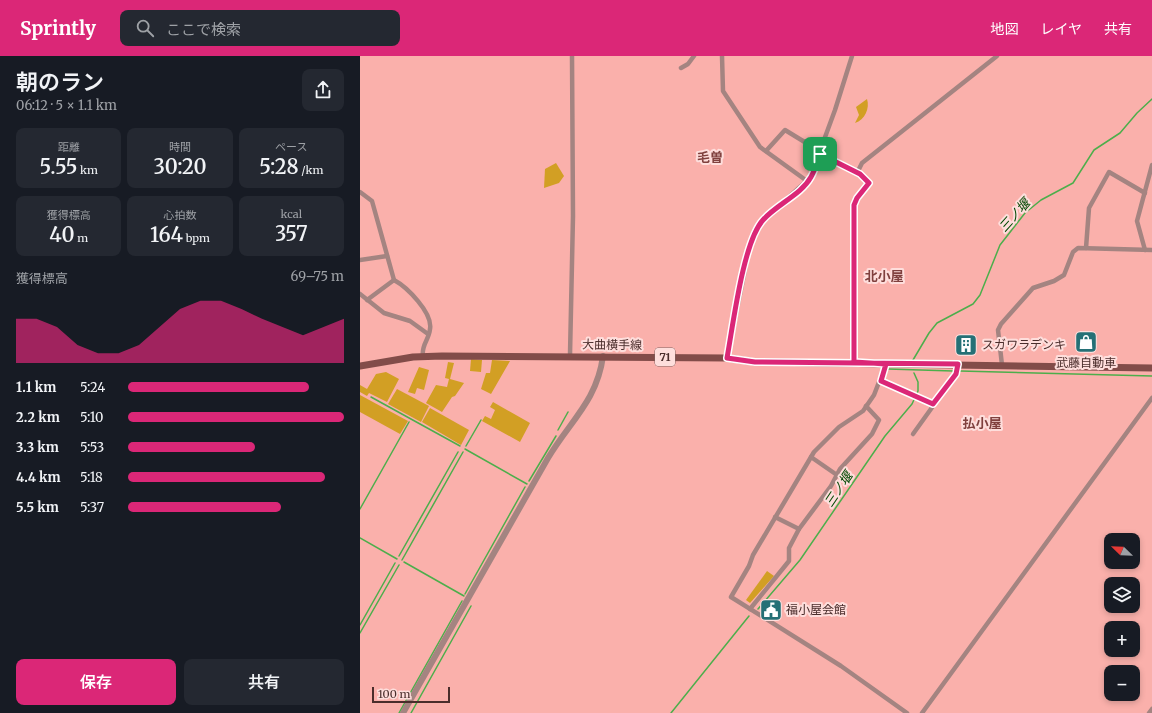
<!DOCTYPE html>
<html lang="ja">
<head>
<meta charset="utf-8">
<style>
  :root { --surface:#171b24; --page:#242831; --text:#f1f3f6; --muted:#9ea1a6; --accent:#db2777 }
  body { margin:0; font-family:Merriweather,"Noto Sans JP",serif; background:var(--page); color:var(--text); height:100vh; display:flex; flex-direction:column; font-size:15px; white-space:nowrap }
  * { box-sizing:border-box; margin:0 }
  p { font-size:13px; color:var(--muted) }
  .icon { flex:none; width:22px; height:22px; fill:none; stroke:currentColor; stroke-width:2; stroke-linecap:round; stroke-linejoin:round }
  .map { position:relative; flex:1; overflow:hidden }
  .panel { display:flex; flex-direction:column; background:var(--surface); width:360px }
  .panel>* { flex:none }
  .needle { width:26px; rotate:293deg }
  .controls { position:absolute; left:744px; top:477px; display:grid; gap:8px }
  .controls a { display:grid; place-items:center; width:36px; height:36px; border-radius:8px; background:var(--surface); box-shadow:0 2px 6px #0003; font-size:20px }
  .scale { position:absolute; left:12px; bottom:10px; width:78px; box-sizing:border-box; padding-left:4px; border:2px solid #4a2d2b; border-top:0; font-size:11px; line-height:14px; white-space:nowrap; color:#4a2d2b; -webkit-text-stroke:3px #fededc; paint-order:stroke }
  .pin { position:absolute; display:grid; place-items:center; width:34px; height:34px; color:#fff; margin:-17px; border-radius:8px; box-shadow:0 2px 6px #0006 }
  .round { display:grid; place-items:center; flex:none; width:42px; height:42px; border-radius:8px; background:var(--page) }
  .head { display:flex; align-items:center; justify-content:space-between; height:68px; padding:0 16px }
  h1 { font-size:22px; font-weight:600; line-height:30px }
  .figures { display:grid; grid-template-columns:repeat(3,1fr); gap:6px; height:68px; padding:4px 16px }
  .figures div { display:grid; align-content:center; border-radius:8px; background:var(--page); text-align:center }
  .figures b { font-size:20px; font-weight:600 }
  .figures small { font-size:11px; font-weight:400 }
  .figures p { font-size:11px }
  .chart { height:112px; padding:8px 16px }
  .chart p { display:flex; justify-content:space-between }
  .chart svg { width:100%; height:72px; margin-top:4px; fill:var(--accent); opacity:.7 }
  .cta { display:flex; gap:8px; margin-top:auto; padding:8px 16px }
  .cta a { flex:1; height:46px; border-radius:8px; background:var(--accent); color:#fff; font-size:16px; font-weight:600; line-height:46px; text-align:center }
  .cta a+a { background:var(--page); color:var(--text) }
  ul { padding:0 16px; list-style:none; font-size:13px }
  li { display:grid; grid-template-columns:64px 48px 1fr; align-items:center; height:30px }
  li i { height:10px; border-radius:5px; background:var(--accent) }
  header { display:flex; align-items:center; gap:24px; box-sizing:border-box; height:56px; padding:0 20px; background:var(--accent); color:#fff }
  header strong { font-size:19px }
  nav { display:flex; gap:22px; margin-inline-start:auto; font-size:14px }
  .search { width:280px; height:36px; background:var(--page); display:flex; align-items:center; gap:10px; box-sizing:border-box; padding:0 14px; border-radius:8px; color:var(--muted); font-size:15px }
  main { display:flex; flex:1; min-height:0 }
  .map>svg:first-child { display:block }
  .green { fill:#d29f24 }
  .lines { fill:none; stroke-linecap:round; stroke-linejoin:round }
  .stream { stroke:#4cae4b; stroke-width:1.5 }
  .minor { stroke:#a48481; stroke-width:4.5 }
  .tertiary { stroke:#a48481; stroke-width:6 }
  .primary { stroke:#824c49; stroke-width:7 }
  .route-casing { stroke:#fff; stroke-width:8 }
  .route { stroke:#db2777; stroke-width:5 }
  .labels { text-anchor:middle; stroke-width:4; stroke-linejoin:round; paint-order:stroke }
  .shield { fill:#fededc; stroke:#806260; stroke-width:1 }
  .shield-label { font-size:11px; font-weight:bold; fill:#4a2d2b }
  .street-label { font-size:12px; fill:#4a2d2b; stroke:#fededc }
  .poi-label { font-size:12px; fill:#4a2d2b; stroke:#fededc; text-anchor:start }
  .neighbourhood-label { font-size:13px; font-weight:bold; fill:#80403e; stroke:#fededc }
  .water-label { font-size:13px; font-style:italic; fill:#004802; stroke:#fededc }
</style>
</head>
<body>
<header>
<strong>Sprintly</strong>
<div class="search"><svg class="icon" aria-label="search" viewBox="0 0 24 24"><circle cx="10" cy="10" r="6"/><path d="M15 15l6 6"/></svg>ここで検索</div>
<nav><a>地図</a><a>レイヤ</a><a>共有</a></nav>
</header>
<main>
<section class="panel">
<div class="head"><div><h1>朝のラン</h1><p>06:12 · 5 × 1.1 km</p></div><a class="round"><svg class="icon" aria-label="share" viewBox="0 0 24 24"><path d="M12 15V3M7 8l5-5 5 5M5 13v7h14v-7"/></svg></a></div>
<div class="figures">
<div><p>距離</p><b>5.55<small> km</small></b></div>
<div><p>時間</p><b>30:20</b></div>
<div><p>ペース</p><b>5:28<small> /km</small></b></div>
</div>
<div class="figures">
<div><p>獲得標高</p><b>40<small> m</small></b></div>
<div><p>心拍数</p><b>164<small> bpm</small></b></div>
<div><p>kcal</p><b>357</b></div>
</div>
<div class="chart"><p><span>獲得標高</span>69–75 m</p>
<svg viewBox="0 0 160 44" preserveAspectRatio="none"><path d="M0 44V17L10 17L20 22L30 33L40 38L50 38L60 33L70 22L80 11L90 6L100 6L110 11L120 17L130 22L140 27L150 22L160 17V44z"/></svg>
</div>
<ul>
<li><b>1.1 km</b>5:24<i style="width:84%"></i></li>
<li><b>2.2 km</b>5:10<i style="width:100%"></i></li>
<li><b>3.3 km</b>5:53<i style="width:59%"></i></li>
<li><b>4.4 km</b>5:18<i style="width:91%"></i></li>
<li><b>5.5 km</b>5:37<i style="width:71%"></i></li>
</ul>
<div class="cta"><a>保存</a><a>共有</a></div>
</section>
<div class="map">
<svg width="792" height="657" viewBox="0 0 792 657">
  <rect width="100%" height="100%" fill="#fab0ab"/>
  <g class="green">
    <path d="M507,43C510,52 505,64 495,67L499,59L496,51Z"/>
    <polygon points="196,107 204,120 199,127 184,132 185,113"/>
    <polygon points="111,303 122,304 121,316 110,315"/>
    <polygon points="132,304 150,305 131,338 121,333 126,317 130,317"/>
    <polygon points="88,306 94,307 90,323 104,327 95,340 92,341 82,356 66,347 76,329 87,331 89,323 85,322"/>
    <polygon points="59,311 69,314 64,334 57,332 55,338 48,336"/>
    <polygon points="26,316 39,323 27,346 9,337 7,340 0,336 0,329 7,333 16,318"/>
    <polygon points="37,333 69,350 61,366 28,348"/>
    <polygon points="0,339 48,365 40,378 0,356"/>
    <polygon points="133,346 170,367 160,386 122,365 125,360 131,363 135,354 130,351"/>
    <polygon points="70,352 109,374 101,389 62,366"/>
    <polygon points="407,515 414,520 390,547 386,544"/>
  </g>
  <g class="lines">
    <g class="stream">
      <polyline points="553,304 569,277 577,267 613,248 620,239 640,189 665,157 681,144 713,127 734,94 760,77 777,57 792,43"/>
      <polyline points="528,313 593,315"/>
      <polyline points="600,315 792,320"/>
      <polyline points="11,341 100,390"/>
      <polyline points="198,374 208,356"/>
      <polyline points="106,390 121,364"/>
      <polyline points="105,393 167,428"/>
      <polyline points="169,425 196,380"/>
      <polyline points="0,453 49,366"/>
      <polyline points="0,482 37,503"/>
      <polyline points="39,500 98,396"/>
      <polyline points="42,504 103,396"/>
      <polyline points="44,506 104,540"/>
      <polyline points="105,538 165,431"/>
      <polyline points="398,553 440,504 525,380 552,348 558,335 558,326 554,317"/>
      <polyline points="0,569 35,507"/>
      <polyline points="0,577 39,509"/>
      <polyline points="39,657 102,545"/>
      <polyline points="51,657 111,550"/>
      <polyline points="311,657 389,560"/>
    </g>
    <g class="minor">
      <polyline points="362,0 363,35 400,91 447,125"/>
      <polyline points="321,12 328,8 334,0"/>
      <polyline points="406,95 425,74 461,96"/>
      <polyline points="460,98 500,118 509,127 494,149 494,306"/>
      <polyline points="497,117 502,107 637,0"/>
      <path d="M0,136L12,145L34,224C47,231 73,257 70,273C69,284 61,289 63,300"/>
      <polyline points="726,192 729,152 749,116 785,137"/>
      <polyline points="785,194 777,165 792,109"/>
      <polyline points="0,204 27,200"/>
      <polyline points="0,238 24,257 50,265 68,278"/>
      <polyline points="7,244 34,224"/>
      <polyline points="210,299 213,160 212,0"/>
      <polyline points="367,302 390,189 403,164 450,122 475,54 492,0"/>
      <polyline points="526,308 514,339 503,355 479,371 454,396 393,499 389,510 371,541 481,610 547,657"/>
      <polyline points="642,309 638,274 641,268 673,232 694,225 704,219 713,196 718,192 792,194"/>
      <polyline points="521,325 573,348"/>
      <polyline points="553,378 596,318 598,309"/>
      <polyline points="451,401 477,419"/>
      <polyline points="415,461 439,473"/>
      <polyline points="390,553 429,505 429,492 439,473 471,430 480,413 512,378 519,364 506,350"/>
      <polyline points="562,657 792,342"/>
      <polyline points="789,657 792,653"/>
    </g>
    <path class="tertiary" d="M43,657C92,572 139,487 188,402C210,365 237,345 243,300"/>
    <polyline class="primary" points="0,310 53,301 82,300 367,302 395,306 792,312"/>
  </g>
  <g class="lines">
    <g class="route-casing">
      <path id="route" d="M460,98C457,106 455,114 451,121C441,139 417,148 403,164C383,186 373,270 367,302L395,306L598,308L596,318L573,348L521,325L526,308L494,306V149L497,142L509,127L500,118L460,98"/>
    </g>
    <use href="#route" class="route"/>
  </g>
  <defs>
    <g id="shop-square" transform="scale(1.15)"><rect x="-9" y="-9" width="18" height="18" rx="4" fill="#257076" stroke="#fededc"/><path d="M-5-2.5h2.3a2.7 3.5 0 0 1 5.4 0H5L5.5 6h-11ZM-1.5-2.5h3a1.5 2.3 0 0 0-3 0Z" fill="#fff"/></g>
    <g id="building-square" transform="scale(1.15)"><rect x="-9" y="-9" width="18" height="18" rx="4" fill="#257076" stroke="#fededc"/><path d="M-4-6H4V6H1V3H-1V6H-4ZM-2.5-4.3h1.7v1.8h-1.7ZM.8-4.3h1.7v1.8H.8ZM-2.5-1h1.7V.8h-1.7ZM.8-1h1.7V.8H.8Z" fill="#fff"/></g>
    <g id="civic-square" transform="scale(1.15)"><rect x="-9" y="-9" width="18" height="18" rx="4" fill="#257076" stroke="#fededc"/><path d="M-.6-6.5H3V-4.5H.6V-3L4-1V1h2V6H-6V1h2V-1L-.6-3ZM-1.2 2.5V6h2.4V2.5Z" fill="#fff"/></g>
  </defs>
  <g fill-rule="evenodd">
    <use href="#shop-square" x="726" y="286"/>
    <use href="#building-square" x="606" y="289"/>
    <use href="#civic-square" x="411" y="554"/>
  </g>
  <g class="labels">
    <rect class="shield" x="295" y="292" width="20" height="18" rx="3"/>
    <g class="shield-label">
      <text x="305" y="305">71</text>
    </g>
    <g class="street-label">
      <text transform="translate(252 289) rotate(1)" y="4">大曲横手線</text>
    </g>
    <g class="poi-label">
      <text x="622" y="293">スガワラデンキ</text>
      <text x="726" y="311" text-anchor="middle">武藤自動車</text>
      <text x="426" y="558">福小屋会館</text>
    </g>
    <g class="neighbourhood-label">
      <text x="350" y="106">毛曽</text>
      <text x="524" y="225">北小屋</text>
      <text x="622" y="372">払小屋</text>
    </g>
    <g class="water-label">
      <text transform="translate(654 159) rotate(-48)" y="5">三ノ堰</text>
      <text transform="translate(478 433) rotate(-56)" y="5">三ノ堰</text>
    </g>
  </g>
</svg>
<div class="controls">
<a><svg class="needle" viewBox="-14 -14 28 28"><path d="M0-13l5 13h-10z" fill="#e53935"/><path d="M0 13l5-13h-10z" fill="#9ea1a6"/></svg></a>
<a><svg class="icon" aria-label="layers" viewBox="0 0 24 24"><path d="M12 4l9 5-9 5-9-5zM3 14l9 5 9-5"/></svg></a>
<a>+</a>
<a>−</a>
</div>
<div class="scale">100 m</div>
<div class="pin" style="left:460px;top:98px;background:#1e9e55"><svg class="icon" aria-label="arrive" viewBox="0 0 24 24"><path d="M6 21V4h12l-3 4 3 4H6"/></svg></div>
</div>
</main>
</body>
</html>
